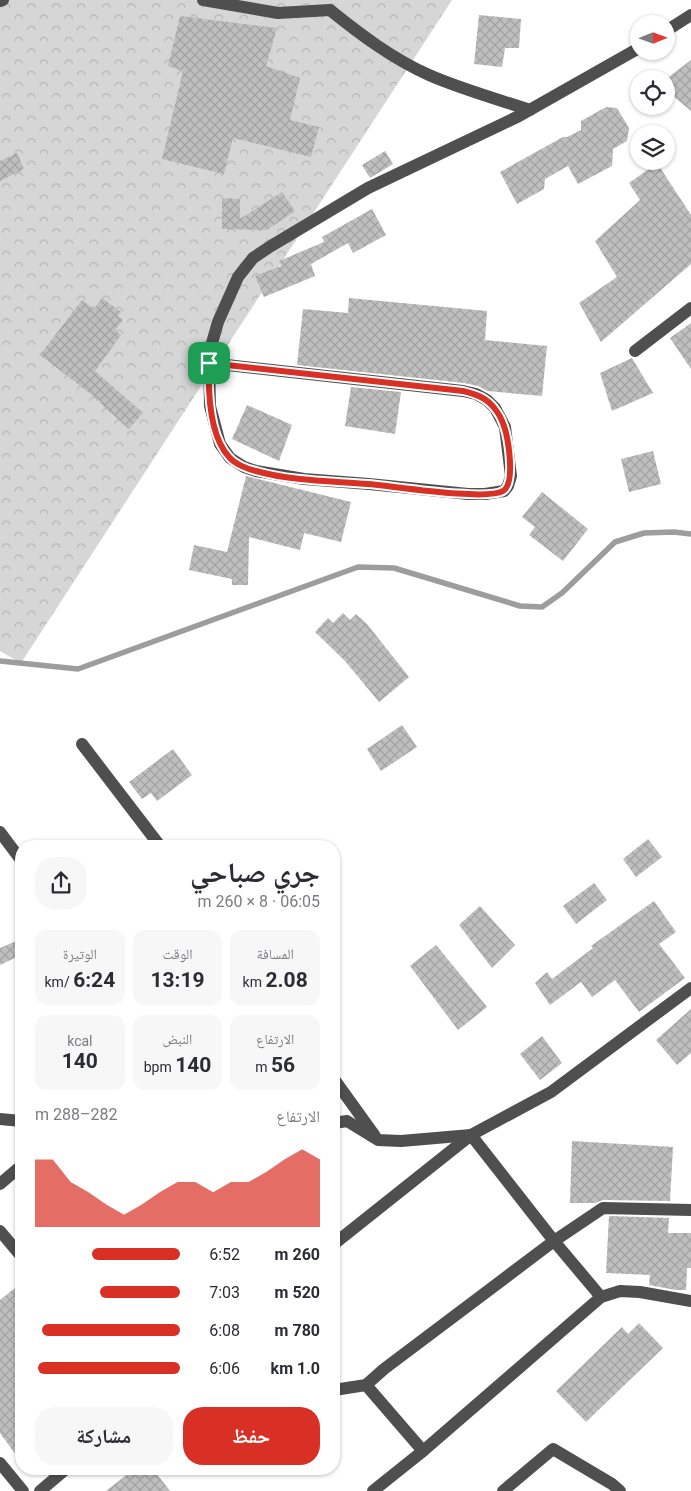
<!DOCTYPE html>
<html lang="ar">
<head>
<meta charset="utf-8">
<style>
  :root { --surface:#fff; --page:#f7f7f7; --text:#2b2b33; --muted:#7c7c81; --accent:#d93025 }
  body { margin:0; font-family:Roboto,"Noto Naskh Arabic",sans-serif; background:var(--page); color:var(--text); direction:rtl; height:100vh; display:flex; flex-direction:column; font-size:19px; white-space:nowrap }
  * { box-sizing:border-box; margin:0 }
  p { font-size:16px; color:var(--muted) }
  .icon { flex:none; width:28px; height:28px; fill:none; stroke:currentColor; stroke-width:2; stroke-linecap:round; stroke-linejoin:round }
  .map { position:relative; flex:1; overflow:hidden; direction:ltr }
  .panel { position:absolute; left:15px; top:840px; width:325px; height:635px; display:flex; flex-direction:column; background:var(--surface); border-radius:20px; box-shadow:0 1px 4px #0004; direction:rtl }
  .panel>* { flex:none }
  .needle { width:32px; rotate:89deg }
  .tools { position:absolute; left:630px; top:15px; display:grid; gap:10px }
  .tools a { display:grid; place-items:center; width:45px; height:45px; border-radius:50%; background:var(--surface); box-shadow:0 1px 4px #0004; font-size:25px }
  .pin { position:absolute; display:grid; place-items:center; width:42px; height:42px; color:#fff; margin:-21px; border-radius:10px; box-shadow:0 2px 8px #0006 }
  .round { display:grid; place-items:center; flex:none; width:52px; height:52px; border-radius:20px; background:var(--page) }
  .overview { display:flex; align-items:center; justify-content:space-between; height:85px; padding:0 20px }
  h1 { font-size:28px; font-weight:700; line-height:38px }
  .figures { display:grid; grid-template-columns:repeat(3,1fr); gap:8px; height:85px; padding:5px 20px }
  .figures div { display:grid; align-content:center; border-radius:12px; background:var(--page); text-align:center }
  .figures b { font-size:21px; font-weight:700 }
  .figures small { font-size:14px; font-weight:400 }
  .figures p { font-size:14px }
  .chart { height:140px; padding:10px 20px }
  .chart p { display:flex; justify-content:space-between }
  .chart svg { width:100%; height:90px; margin-top:5px; fill:var(--accent); opacity:.7 }
  .primary-button { display:flex; gap:10px; margin-top:auto; padding:10px 20px }
  .primary-button a { flex:1; height:58px; border-radius:20px; background:var(--accent); color:#fff; font-size:20px; font-weight:700; line-height:58px; text-align:center }
  .primary-button a+a { background:var(--page); color:var(--text) }
  ul { padding:0 20px; list-style:none; font-size:16px }
  li { display:grid; grid-template-columns:80px 60px 1fr; align-items:center; height:38px }
  li i { height:12px; border-radius:6px; background:var(--accent) }
  .map>svg:first-child { display:block }
  .forest { fill:url(#forest-crowns) }
  .lines { fill:none; stroke-linecap:round; stroke-linejoin:round }
  .stream { stroke:#9d9d9d; stroke-width:5.5 }
  .building { fill:url(#building-cross-hatch) }
  .minor { stroke:#4f4f4f; stroke-width:12 }
  .route-casing { stroke:#fff; stroke-width:10 }
  .route { stroke:#d93025; stroke-width:6 }
</style>
</head>
<body>
<div class="map">
<svg width="691" height="1491" viewBox="0 0 691 1491">
  <defs>
    <pattern id="forest-crowns" width="20" height="18" patternUnits="userSpaceOnUse" patternTransform="scale(1.25)"><rect width="20" height="18" fill="#d6d6d6"/><path d="M2 6a3 3 0 1 1 6 0M12 15a3 3 0 1 1 6 0" fill="none" stroke="#b6b6b6"/></pattern>
    <pattern id="building-cross-hatch" width="8" height="8" patternUnits="userSpaceOnUse" patternTransform="scale(1.25)"><rect width="8" height="8" fill="#bfbfbf"/><path d="M0 0l8 8M0 8l8-8" fill="none" stroke="#a2a2a2"/></pattern>
  </defs>
  <rect width="100%" height="100%" fill="#fff"/>
  <polygon class="forest" points="0,0 452,0 21,663 0,651"/>
  <g class="lines">
    <polyline class="stream" points="0,661 78,669 358,567 394,568 520,606 542,607 562,593 615,542 644,533 674,532 691,534"/>
  </g>
  <g class="building">
    <polygon points="479,15 521,19 519,48 505,48 502,67 474,64"/>
    <polygon points="180,16 277,28 266,66 300,78 290,120 319,127 311,157 233,138 224,174 162,159 183,71 168,66"/>
    <polygon points="691,60 691,111 666,90 666,79"/>
    <polygon points="606,107 617,108 629,128 627,141 613,149 612,166 578,184 568,166 545,179 544,189 517,204 500,172 563,137 567,137 581,130 581,121"/>
    <polygon points="385,151 393,164 370,178 362,165"/>
    <polygon points="17,153 24,169 0,181 0,161"/>
    <polygon points="657,163 691,215 691,264 601,342 579,303 617,277 595,241 640,200 629,183"/>
    <polygon points="282,192 295,211 267,230 222,229 222,198 240,199 240,219"/>
    <polygon points="372,209 386,235 353,253 348,243 311,264 315,276 264,297 255,276 281,266 279,261 324,242 322,237"/>
    <polygon points="102,298 121,312 118,316 123,320 115,330 121,335 95,371 143,413 129,429 100,403 101,402 40,355 82,300 94,309"/>
    <polygon points="349,298 487,311 485,340 547,346 542,396 487,391 478,386 464,383 297,365 303,309 348,313"/>
    <polygon points="691,323 691,369 670,338"/>
    <polygon points="632,358 653,393 612,411 600,373"/>
    <polygon points="351,387 401,392 395,434 345,426"/>
    <polygon points="247,405 292,425 279,461 232,439"/>
    <polygon points="653,451 661,484 629,492 621,459"/>
    <polygon points="246,476 351,502 341,542 304,533 300,550 249,537 248,585 232,585 232,579 189,570 194,545 227,552"/>
    <polygon points="542,492 588,529 563,561 529,535 535,527 522,517"/>
    <polygon points="343,613 350,620 356,614 367,624 409,677 379,702 345,661 315,632 328,618 333,623"/>
    <polygon points="402,725 417,747 381,771 367,749"/>
    <polygon points="173,749 192,775 157,801 151,793 142,799 129,782"/>
    <polygon points="648,839 662,857 636,877 623,859"/>
    <polygon points="594,883 607,900 576,924 563,906"/>
    <polygon points="654,901 676,932 659,944 685,978 639,1012 615,980 592,997 581,982 550,1005 535,983 547,972 552,979 593,948 591,946"/>
    <polygon points="480,906 515,945 492,968 459,925"/>
    <polygon points="21,939 21,955 0,965 0,948"/>
    <polygon points="436,945 487,1007 458,1030 410,966"/>
    <polygon points="691,1009 691,1053 677,1065 656,1040"/>
    <polygon points="542,1036 562,1063 540,1080 520,1054"/>
    <polygon points="572,1141 673,1147 670,1201 603,1200 595,1203 570,1203"/>
    <polygon points="609,1216 669,1218 668,1233 691,1233 691,1268 687,1268 686,1290 676,1290 649,1285 650,1275 606,1273"/>
    <polygon points="21,1283 21,1462 0,1433 0,1300"/>
    <polygon points="639,1323 663,1348 586,1422 556,1391 622,1327 628,1334"/>
    <polygon points="134,1469 153,1469 170,1491 106,1491"/>
  </g>
  <g class="lines">
    <g class="minor">
      <path d="M203,0L278,13L330,10C361,35 393,59 429,75C461,89 497,99 530,110"/>
      <polyline points="0,1 3,0"/>
      <polyline points="666,31 691,15"/>
      <polyline points="635,351 691,308"/>
      <polyline points="209,363 463,391 476,394 487,400 495,408 505,427 511,476 508,486 504,491 485,494 468,494 369,484 304,479 256,471 244,467 230,458 220,444 210,406 209,363 212,343 218,322 238,277 253,258 271,246 368,188 519,116 639,48"/>
      <polyline points="82,744 160,846"/>
      <polyline points="0,832 21,860"/>
      <polyline points="334,1079 375,1136"/>
      <polyline points="0,1119 21,1121"/>
      <polyline points="334,1123 347,1121 378,1140 401,1141 471,1135"/>
      <polyline points="471,1135 554,1241 601,1297"/>
      <polyline points="0,1184 21,1166"/>
      <polyline points="0,1231 21,1256"/>
      <polyline points="334,1244 471,1135 551,1092 691,988"/>
      <polyline points="366,1385 423,1451"/>
      <polyline points="334,1390 366,1385 384,1369 554,1241 603,1208 691,1210"/>
      <polyline points="0,1463 23,1491"/>
      <polyline points="40,1491 66,1469"/>
      <polyline points="373,1491 423,1451 601,1297 620,1291 640,1292 691,1301"/>
      <polyline points="503,1491 553,1449 612,1484 620,1491"/>
    </g>
  </g>
  <g class="lines">
    <g class="route-casing">
      <path id="route" d="M209,363L463,391C476,394 487,398 495,409C499,414 502,420 504,426C508,438 516,483 503,491C486,501 393,486 368,484C332,481 291,481 256,471C247,469 235,464 229,457C209,435 208,392 209,363Z"/>
    </g>
    <use href="#route" class="route"/>
  </g>
</svg>
<div class="tools">
<a><svg class="needle" viewBox="-14 -14 28 28"><path d="M0-13l5 13h-10z" fill="#e53935"/><path d="M0 13l5-13h-10z" fill="#7c7c81"/></svg></a>
<a><svg class="icon" aria-label="locate" viewBox="0 0 24 24"><circle cx="12" cy="12" r="6"/><path d="M12 2v4M12 18v4M2 12h4M18 12h4"/></svg></a>
<a><svg class="icon" aria-label="layers" viewBox="0 0 24 24"><path d="M12 4l9 5-9 5-9-5zM3 14l9 5 9-5"/></svg></a>
</div>
<div class="pin" style="left:209px;top:363px;background:#1e9e55"><svg class="icon" aria-label="arrive" viewBox="0 0 24 24"><path d="M6 21V4h12l-3 4 3 4H6"/></svg></div>
<section class="panel">
<div class="overview"><div><h1>جري صباحي</h1><p>06:05 · 8 × 260 m</p></div><a class="round"><svg class="icon" aria-label="share" viewBox="0 0 24 24"><path d="M12 15V3M7 8l5-5 5 5M5 13v7h14v-7"/></svg></a></div>
<div class="figures">
<div><p>المسافة</p><b>2.08<small> km</small></b></div>
<div><p>الوقت</p><b>13:19</b></div>
<div><p>الوتيرة</p><b>6:24<small> /km</small></b></div>
</div>
<div class="figures">
<div><p>الارتفاع</p><b>56<small> m</small></b></div>
<div><p>النبض</p><b>140<small> bpm</small></b></div>
<div><p>kcal</p><b>140</b></div>
</div>
<div class="chart"><p><span>الارتفاع</span>282–288 m</p>
<svg viewBox="0 0 160 44" preserveAspectRatio="none"><path d="M0 44V11L10 11L20 22L30 27L40 33L50 38L60 33L70 27L80 22L90 22L100 27L110 22L120 22L130 17L140 11L150 6L160 11V44z"/></svg>
</div>
<ul>
<li><b>260 m</b>6:52<i style="width:61%"></i></li>
<li><b>520 m</b>7:03<i style="width:55%"></i></li>
<li><b>780 m</b>6:08<i style="width:95%"></i></li>
<li><b>1.0 km</b>6:06<i style="width:98%"></i></li>
</ul>
<div class="primary-button"><a>حفظ</a><a>مشاركة</a></div>
</section>
</div>
</body>
</html>
